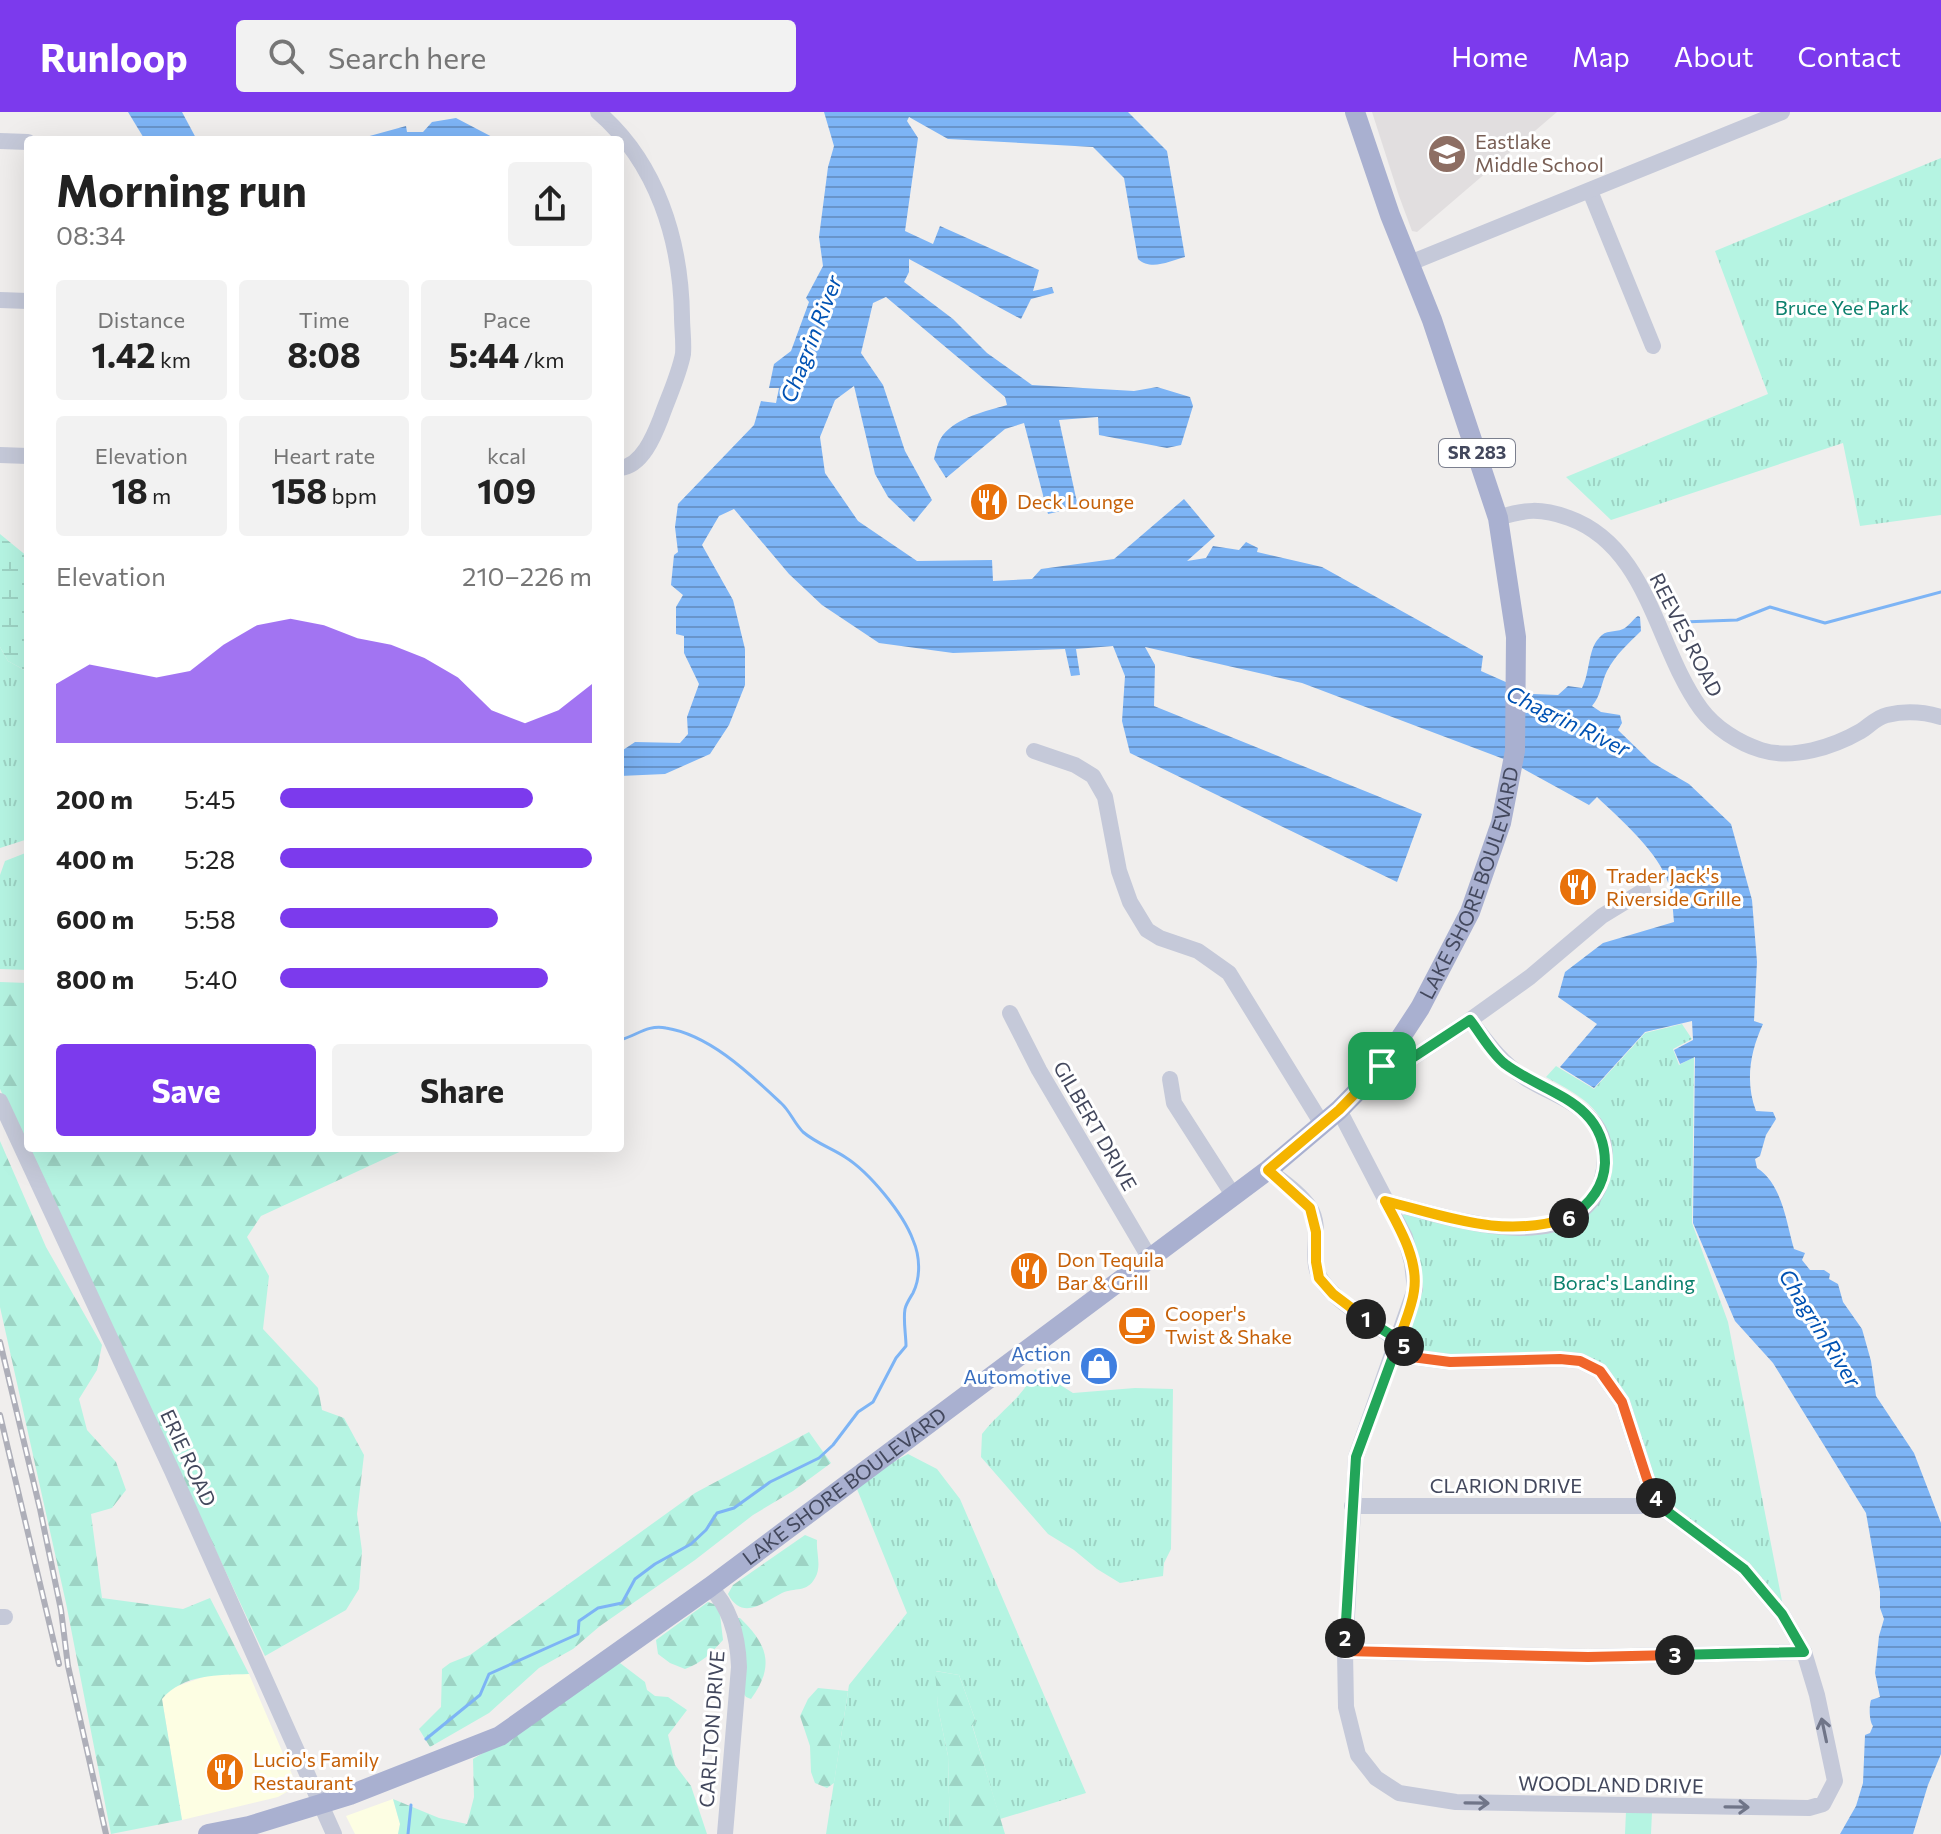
<!DOCTYPE html>
<html lang="en">
<head>
<meta charset="utf-8">
<style>
  :root { --surface:#fff; --page:#f2f2f2; --text:#222; --muted:#767676; --accent:#7c3aed }
  body { margin:0; font-family:Commissioner,sans-serif; background:var(--page); color:var(--text); height:100vh; display:flex; flex-direction:column; font-size:30px; white-space:nowrap }
  * { box-sizing:border-box; margin:0 }
  p { font-size:26px; color:var(--muted) }
  .icon { flex:none; width:44px; height:44px; fill:none; stroke:currentColor; stroke-width:2; stroke-linecap:round; stroke-linejoin:round }
  .map { position:relative; flex:1; overflow:hidden }
  .drawer { position:absolute; left:24px; top:24px; width:600px; height:1016px; display:flex; flex-direction:column; background:var(--surface); border-radius:8px; box-shadow:0 8px 32px #0002 }
  .drawer>* { flex:none }
  .pin { position:absolute; display:grid; place-items:center; width:68px; height:68px; color:#fff; margin:-34px; border-radius:16px; box-shadow:0 4px 12px #0006 }
  .km { position:absolute; width:40px; height:40px; margin:-20px; border-radius:50%; background:#222; color:#fff; font-size:22px; line-height:40px; text-align:center }
  .round { display:grid; place-items:center; flex:none; width:84px; height:84px; border-radius:8px; background:var(--page) }
  .summary { display:flex; align-items:center; justify-content:space-between; height:136px; padding:0 32px }
  h1 { font-size:44px; font-weight:700; line-height:60px }
  .metrics { display:grid; grid-template-columns:repeat(3,1fr); gap:12px; height:136px; padding:8px 32px }
  .metrics div { display:grid; align-content:center; border-radius:8px; background:var(--page); text-align:center }
  .metrics b { font-size:34px; font-weight:700 }
  .metrics small { font-size:22px; font-weight:400 }
  .metrics p { font-size:22px }
  .chart { height:224px; padding:16px 32px }
  .chart p { display:flex; justify-content:space-between }
  .chart svg { width:100%; height:144px; margin-top:8px; fill:var(--accent); opacity:.7 }
  .button { display:flex; gap:16px; margin-top:auto; padding:16px 32px }
  .button a { flex:1; height:92px; border-radius:8px; background:var(--accent); color:#fff; font-size:32px; font-weight:700; line-height:92px; text-align:center }
  .button a+a { background:var(--page); color:var(--text) }
  ul { padding:0 32px; list-style:none; font-size:26px }
  li { display:grid; grid-template-columns:128px 96px 1fr; align-items:center; height:60px }
  li i { height:20px; border-radius:10px; background:var(--accent) }
  header { display:flex; align-items:center; gap:48px; box-sizing:border-box; height:112px; padding:0 40px; background:var(--accent); color:#fff }
  header strong { font-size:38px }
  nav { display:flex; gap:44px; margin-inline-start:auto; font-size:28px }
  .search { width:560px; height:72px; background:var(--page); display:flex; align-items:center; gap:20px; box-sizing:border-box; padding:0 28px; border-radius:8px; color:var(--muted); font-size:30px }
  .map>svg:first-child { display:block }
  .commercial { fill:#fdfee3 }
  .education { fill:#e1dedf }
  .grass { fill:url(#grass-tufts) }
  .forest { fill:url(#forest-firs) }
  .wetland { fill:url(#wetland-marsh) }
  .water { fill:url(#water-rules) }
  .lines { fill:none; stroke-linecap:round; stroke-linejoin:round }
  .stream { stroke:#7db4f5; stroke-width:3 }
  .minor { stroke:#c5c9d9; stroke-width:16 }
  .major { stroke:#a9b0d0; stroke-width:20 }
  .rail-casing { stroke:#aeafb9; stroke-width:6 }
  .rail { stroke:#fff; stroke-width:3; stroke-dasharray:9; stroke-linecap:butt }
  .oneway { stroke:#707588 }
  .split-1-casing { stroke:#fff; stroke-width:16 }
  .split-2-casing { stroke:#fff; stroke-width:16 }
  .split-3-casing { stroke:#fff; stroke-width:16 }
  .split-4-casing { stroke:#fff; stroke-width:16 }
  .split-5-casing { stroke:#fff; stroke-width:16 }
  .split-6-casing { stroke:#fff; stroke-width:16 }
  .split-7-casing { stroke:#fff; stroke-width:16 }
  .split-1 { stroke:#f5b400; stroke-width:10 }
  .split-2 { stroke:#22a559; stroke-width:10 }
  .split-3 { stroke:#f0652b; stroke-width:10 }
  .split-4 { stroke:#22a559; stroke-width:10 }
  .split-5 { stroke:#f0652b; stroke-width:10 }
  .split-6 { stroke:#f5b400; stroke-width:10 }
  .split-7 { stroke:#22a559; stroke-width:10 }
  .labels { text-anchor:middle; stroke-width:6; stroke-linejoin:round; paint-order:stroke }
  .shield { fill:#fff; stroke:#7b7f8e; stroke-width:2 }
  .shield-label { font-size:18px; font-weight:bold; fill:#43485d }
  .education-label { font-size:20px; fill:#785e54; stroke:#fff; text-anchor:start }
  .park-label { font-size:20px; fill:#0c806d; stroke:#fff }
  .food-label { font-size:20px; fill:#c56008; stroke:#fff; text-anchor:start }
  .street-label { font-size:20px; fill:#43485d; stroke:#fff }
  .shop-label { font-size:20px; fill:#366cbe; stroke:#fff; text-anchor:end }
  .water-label { font-size:22px; font-style:italic; fill:#0052b3; stroke:#fff }
</style>
</head>
<body>
<header>
<strong>Runloop</strong>
<div class="search"><svg class="icon" aria-label="search" viewBox="0 0 24 24"><circle cx="10" cy="10" r="6"/><path d="M15 15l6 6"/></svg>Search here</div>
<nav><a>Home</a><a>Map</a><a>About</a><a>Contact</a></nav>
</header>
<div class="map">
<svg width="1941" height="1722" viewBox="0 0 1941 1722">
  <defs>
    <pattern id="grass-tufts" width="24" height="20" patternUnits="userSpaceOnUse" patternTransform="scale(2)"><rect width="24" height="20" fill="#b5f4e2"/><path d="M3 7l-1-3M5 7V3M7 7l1-3M15 17l-1-3M17 17v-4M19 17l1-3" fill="none" stroke="#9dd3c4"/></pattern>
    <pattern id="forest-firs" width="22" height="20" patternUnits="userSpaceOnUse" patternTransform="scale(2)"><rect width="22" height="20" fill="#b5f4e2"/><path d="M5 1l3.5 6h-7zM16 11l3.5 6h-7z" fill="#9dd3c4"/></pattern>
    <pattern id="wetland-marsh" width="20" height="14" patternUnits="userSpaceOnUse" patternTransform="scale(2)"><rect width="20" height="14" fill="#b5f4e2"/><path d="M1 5h8M5 5V1M11 12h8M15 12V8" fill="none" stroke="#9dd3c4"/></pattern>
    <pattern id="water-rules" width="6" height="5" patternUnits="userSpaceOnUse" patternTransform="scale(2)"><rect width="6" height="5" fill="#7db4f5"/><path d="M0 2.5h6" fill="none" stroke="#6894ca"/></pattern>
  </defs>
  <rect width="100%" height="100%" fill="#f0eeed"/>
  <g class="commercial">
    <polygon points="249,1562 297,1674 278,1685 182,1708 162,1587 172,1576 209,1563"/>
    <polygon points="393,1687 400,1712 398,1722 355,1722 346,1704"/>
  </g>
  <polygon class="education" points="1372,0 1557,0 1417,120 1412,119 1399,84"/>
  <g class="grass">
    <polygon points="1941,46 1941,403 1860,414 1843,331 1611,408 1566,365 1768,282 1715,139"/>
    <polygon points="0,535 8,549 28,560 28,727 0,736"/>
    <polygon points="28,740 28,858 0,857 0,763 5,749"/>
    <path d="M1682,912L1692,927L1673,937L1679,953L1694,945L1692,1111L1728,1210L1783,1494L1667,1388L1651,1363L1603,1256L1418,1240L1408,1231L1417,1196L1402,1108L1403,1103L1411,1099L1510,1121L1591,1093C1595,1080 1610,1036 1608,1025C1602,993 1571,979 1546,965L1556,954L1594,977L1645,921Z"/>
    <path d="M1035,1257L1073,1281L1135,1276L1173,1277L1171,1437L1164,1451L1163,1464L1120,1471L1097,1457L1074,1438L1048,1422L981,1345L982,1322C999,1299 1025,1285 1035,1257Z"/>
    <polygon points="908,1342 937,1357 960,1387 1086,1681 1000,1707 972,1612 976,1610 959,1563 936,1559 938,1596 948,1644 950,1722 826,1722 849,1573 907,1501 857,1377 884,1355"/>
    <polygon points="1626,1699 1652,1700 1651,1722 1625,1722"/>
  </g>
  <g class="forest">
    <polygon points="0,870 28,871 28,1036 0,977"/>
    <path d="M0,1029L46,1135L102,1233L97,1258L79,1287L87,1318L116,1350L126,1378L112,1396L91,1402L102,1486L183,1497L210,1486L249,1562C218,1563 183,1562 162,1587L182,1708L111,1722L66,1491L0,1195Z"/>
    <polygon points="28,1036 408,1036 261,1104 247,1125 269,1164 263,1217 318,1276 322,1298 344,1306 364,1343 357,1402 362,1439 359,1477 346,1498 265,1544"/>
    <polygon points="809,1320 831,1351 793,1379 753,1403 695,1448 600,1514 573,1537 539,1556 489,1601 430,1635 419,1617 441,1595 442,1557 450,1551 470,1543 695,1381"/>
    <path d="M805,1423L817,1428C816,1441 822,1454 815,1466C807,1481 795,1475 782,1481C763,1491 742,1509 728,1482L733,1473Z"/>
    <path d="M708,1490L719,1494L723,1528C711,1541 702,1551 685,1557L670,1551L658,1542L656,1528Z"/>
    <path d="M734,1506H740C768,1533 775,1554 751,1587L746,1585L742,1579Z"/>
    <polygon points="620,1551 645,1570 647,1578 655,1584 668,1585 687,1598 668,1623 675,1653 691,1674 707,1722 398,1722 400,1712 393,1687 439,1706 467,1712 474,1685 473,1647 551,1600 595,1564"/>
    <polygon points="935,1559 959,1563 976,1610 972,1613 1005,1722 950,1722 948,1644 938,1596"/>
    <polygon points="818,1576 848,1579 834,1671 827,1676 815,1671 811,1660 810,1634 800,1604 808,1587"/>
  </g>
  <polygon class="wetland" points="0,422 28,445 28,560 8,549 0,535"/>
  <g class="water">
    <polygon points="128,0 182,0 197,28 145,28"/>
    <path d="M824,0H1128L1167,39L1185,145C1170,149 1151,159 1138,147L1124,66L1093,35L948,27L909,5L907,9L918,26L905,119L933,132L940,114L1039,158L1033,179L1052,175L1054,181L1031,187L1021,207L909,147V160L904,170L953,207L987,241L1032,273L1134,279L1157,275L1190,285L1193,294L1181,333L1167,336L1099,323L1098,305L1059,308L1078,395L1048,402L1024,311L1005,317L946,366L934,347C936,339 938,329 943,323C958,305 986,299 1007,293L1005,285L886,185L873,191L861,241L883,273L905,339L932,388L914,410L888,385L875,362L854,274L835,288L820,325L825,361L858,409L917,449L992,448L993,469L1032,467L1041,457L1114,447L1184,387L1215,424L1187,449L1206,446L1213,434L1239,438L1246,430L1258,436L1257,440L1322,455L1483,544L1481,559L1533,582L1558,583L1568,574L1582,576C1590,561 1588,537 1599,526C1606,517 1614,521 1623,517C1628,515 1633,507 1638,504L1640,505L1641,519C1628,532 1616,542 1607,559C1601,571 1601,584 1592,594L1601,600L1620,603L1622,611L1618,618L1651,650L1689,672L1731,712L1752,788L1757,850L1754,909L1763,912C1750,940 1745,970 1756,999L1773,1000L1776,1007L1766,1023L1760,1044L1755,1047L1757,1056C1782,1072 1786,1109 1794,1137L1805,1141L1802,1148L1810,1158H1824L1830,1162L1829,1167L1838,1172L1843,1190L1862,1217L1871,1249L1876,1284L1914,1341L1941,1411V1642L1928,1673L1913,1722H1840L1856,1694L1863,1671L1865,1623L1870,1621L1873,1614C1869,1609 1869,1594 1871,1588L1880,1585L1875,1561L1879,1524L1884,1507L1880,1496V1480L1866,1401L1773,1251L1735,1209L1693,1111L1695,945L1680,952L1674,938L1693,928L1692,909L1645,920L1594,976L1560,955L1597,912L1558,885L1565,860L1603,831L1674,810C1673,798 1672,784 1669,773C1659,740 1621,708 1597,685L1589,693L1509,649L1302,571L1145,535L1155,553L1154,594L1422,702L1397,770L1130,641L1122,609L1125,564L1113,534L1076,537L1080,563L1071,564L1065,537L953,541L879,531L822,493L789,462L734,397L719,404L702,433L733,488L745,537V573L729,613L710,642L665,662L620,664V640L635,630L680,631L688,622L687,605L699,572L684,541V524L676,522V495L683,483L671,473L674,443L678,440L675,415L678,392L754,313L761,289L776,291L779,276H769L774,252L791,239L809,190L806,186L823,154L819,125L828,55L834,34Z"/>
    <polygon points="456,6 498,28 355,28 406,14 407,20 423,20 432,10"/>
  </g>
  <g class="lines">
    <g class="stream">
      <polyline points="1683,510 1737,508 1770,495 1825,511 1941,480"/>
      <path d="M426,1627L480,1583L489,1562L578,1522L579,1509L598,1496L622,1491L635,1467L655,1452L691,1432L706,1418L717,1401L734,1396L770,1370L819,1346L833,1333L858,1300L873,1290L896,1246L906,1234C906,1223 903,1208 905,1197C906,1192 910,1186 913,1181C921,1165 920,1144 913,1128C903,1101 869,1060 845,1045C831,1036 816,1031 803,1020C794,1011 790,999 781,991C750,962 710,923 666,916C648,912 636,924 620,928"/>
      <polyline points="408,1722 411,1693"/>
    </g>
    <g class="minor">
      <path d="M598,0C657,51 681,128 682,205C682,216 684,230 683,242C679,263 668,286 661,306C654,324 642,354 620,356"/>
      <polyline points="0,29 28,30"/>
      <polyline points="1590,79 1653,234"/>
      <polyline points="1410,151 1782,0"/>
      <polyline points="0,188 28,189"/>
      <polyline points="0,343 28,344"/>
      <path d="M1498,406C1525,397 1541,396 1569,406C1649,435 1656,536 1701,597C1715,616 1739,631 1761,638C1793,648 1833,635 1861,619C1869,614 1877,605 1887,603C1904,599 1924,600 1941,605"/>
      <polyline points="1034,639 1075,653 1093,664 1105,685 1119,759 1130,790 1147,818 1160,826 1198,839 1229,861 1322,1012"/>
      <polyline points="1010,901 1039,958 1149,1145"/>
      <polyline points="1382,954 1403,952 1470,908 1530,865 1602,804 1643,779"/>
      <polyline points="1170,967 1174,991 1233,1083"/>
      <polyline points="0,989 172,1359 334,1722"/>
      <path d="M1268,1058C1282,1069 1300,1081 1310,1096C1324,1118 1307,1148 1322,1169C1346,1202 1388,1213 1412,1245L1450,1250L1560,1247L1580,1249L1600,1259L1622,1290L1647,1367L1660,1394L1744,1457L1782,1502L1804,1540L1817,1583L1835,1669L1823,1692L1809,1696L1456,1690L1399,1681L1376,1666L1358,1643L1346,1595L1345,1539L1356,1345L1415,1177L1412,1151L1405,1125L1339,998"/>
      <path d="M1385,1089C1442,1103 1573,1151 1601,1070C1607,1051 1607,1028 1595,1012C1576,987 1548,981 1524,965C1501,951 1486,929 1470,908"/>
      <polyline points="1352,1394 1660,1394"/>
      <path d="M710,1475C731,1496 738,1526 739,1555L725,1722"/>
      <polyline points="0,1505 5,1505"/>
      <polyline points="1345,1539 1588,1545 1804,1540"/>
    </g>
    <path class="major" id="s1" d="M208,1722L249,1714L350,1683L500,1624L710,1475L1268,1058L1339,998L1382,954L1420,896L1470,800L1501,711L1515,639L1516,525L1498,406L1432,208L1390,103L1355,0"/>
    <g class="rail-casing">
      <g id="rail">
        <polyline points="0,1230 40,1397 61,1498 68,1554 106,1722"/>
        <polyline points="0,1303 59,1552"/>
      </g>
    </g>
    <use href="#rail" class="rail"/>
  </g>
  <defs><path id="oneway-shaft" d="M-6 0H5M1.5-3L5.5 0L1.5 3" fill="none" stroke-width="1.6" stroke-linecap="round" stroke-linejoin="round" transform="scale(2)"/></defs>
  <g class="oneway">
    <use href="#oneway-shaft" transform="translate(1824 1618) rotate(-102)"/>
    <use href="#oneway-shaft" transform="translate(1477 1691) rotate(1)"/>
    <use href="#oneway-shaft" transform="translate(1737 1695) rotate(1)"/>
  </g>
  <g class="lines">
    <g class="split-1-casing">
      <polyline id="split-1" points="1366,1207 1333,1182 1319,1166 1316,1150 1316,1120 1310,1096 1268,1058 1339,998 1382,954"/>
    </g>
    <g class="split-2-casing">
      <polyline id="split-2" points="1345,1526 1356,1345 1399,1228 1366,1207"/>
    </g>
    <g class="split-3-casing">
      <polyline id="split-3" points="1345,1526 1345,1539 1588,1545 1675,1543"/>
    </g>
    <g class="split-4-casing">
      <polyline id="split-4" points="1656,1386 1660,1394 1744,1457 1782,1502 1804,1540 1675,1543"/>
    </g>
    <g class="split-5-casing">
      <polyline id="split-5" points="1404,1234 1412,1245 1450,1250 1560,1247 1580,1249 1600,1259 1622,1290 1647,1367 1656,1386"/>
    </g>
    <g class="split-6-casing">
      <path id="split-6" d="M1404,1234L1399,1228C1404,1212 1412,1195 1414,1179C1419,1148 1399,1115 1385,1089C1450,1105 1502,1127 1569,1106"/>
    </g>
    <g class="split-7-casing">
      <path id="split-7" d="M1382,954L1403,952L1470,908C1481,922 1491,941 1505,952C1545,982 1605,989 1605,1051C1604,1075 1589,1093 1569,1106"/>
    </g>
    <use href="#split-1" class="split-1"/>
    <use href="#split-2" class="split-2"/>
    <use href="#split-3" class="split-3"/>
    <use href="#split-4" class="split-4"/>
    <use href="#split-5" class="split-5"/>
    <use href="#split-6" class="split-6"/>
    <use href="#split-7" class="split-7"/>
  </g>
  <defs>
    <g id="school-disc" transform="scale(2)"><circle r="9.5" fill="#8d6e63" stroke="#fff"/><path d="M0-5L7-2L0 1L-7-2ZM-4 1L0 2.5L4 1V4Q0 6-4 4Z" fill="#fff"/></g>
    <g id="restaurant-disc" transform="scale(2)"><circle r="9.5" fill="#e8710a" stroke="#fff"/><path d="M-5-6h1v4h1v-4h1v4h1v-4h1v5L-1.5 .5V6h-2V.5L-5-1ZM5-6V6H3V1.5H1.5Q1.5-4 5-6Z" fill="#fff"/></g>
    <g id="cafe-disc" transform="scale(2)"><circle r="9.5" fill="#e8710a" stroke="#fff"/><path d="M-5.5-4.5H6V0H3Q3 3.5 0 3.5H-2.5Q-5.5 3.5-5.5 0ZM3-3.2v2h1.7v-2ZM-6 4.5H4V6H-6Z" fill="#fff"/></g>
    <g id="shop-disc" transform="scale(2)"><circle r="9.5" fill="#3f7fe0" stroke="#fff"/><path d="M-5-2.5h2.3a2.7 3.5 0 0 1 5.4 0H5L5.5 6h-11ZM-1.5-2.5h3a1.5 2.3 0 0 0-3 0Z" fill="#fff"/></g>
  </defs>
  <g fill-rule="evenodd">
    <use href="#school-disc" x="1447" y="42"/>
    <use href="#restaurant-disc" x="989" y="390"/>
    <use href="#restaurant-disc" x="1578" y="775"/>
    <use href="#restaurant-disc" x="1029" y="1159"/>
    <use href="#cafe-disc" x="1137" y="1214"/>
    <use href="#shop-disc" x="1099" y="1254"/>
    <use href="#restaurant-disc" x="225" y="1660"/>
  </g>
  <g class="labels">
    <rect class="shield" x="1439" y="327" width="76" height="28" rx="6"/>
    <g class="shield-label">
      <text x="1477" y="347">SR 283</text>
    </g>
    <g class="education-label">
      <text x="1475" y="37">Eastlake<tspan x="1475" dy="23">Middle School</tspan></text>
    </g>
    <g class="park-label">
      <text x="1842" y="203">Bruce Yee Park</text>
      <text x="1624" y="1178">Borac's Landing</text>
    </g>
    <g class="food-label">
      <text x="1017" y="397">Deck Lounge</text>
      <text x="1606" y="771">Trader Jack's<tspan x="1606" dy="23">Riverside Grille</tspan></text>
      <text x="1057" y="1155">Don Tequila<tspan x="1057" dy="23">Bar &amp; Grill</tspan></text>
      <text x="1165" y="1209">Cooper's<tspan x="1165" dy="23">Twist &amp; Shake</tspan></text>
      <text x="253" y="1655">Lucio's Family<tspan x="253" dy="23">Restaurant</tspan></text>
    </g>
    <g class="street-label">
      <text transform="translate(1686 523) rotate(63)" y="7">REEVES ROAD</text>
      <text dy="7" stroke="none"><textPath href="#s1" startOffset="1622">LAKE SHORE BOULEVARD</textPath></text>
      <text transform="translate(1095 1014) rotate(60)" y="7">GILBERT DRIVE</text>
      <text transform="translate(188 1346) rotate(65)" y="7">ERIE ROAD</text>
      <text dy="7" stroke="none"><textPath href="#s1" startOffset="734">LAKE SHORE BOULEVARD</textPath></text>
      <text x="1506" y="1381">CLARION DRIVE</text>
      <text transform="translate(712 1617) rotate(-86)" y="7">CARLTON DRIVE</text>
      <text transform="translate(1611 1673) rotate(1)" y="7">WOODLAND DRIVE</text>
    </g>
    <g class="shop-label">
      <text x="1071" y="1249">Action<tspan x="1071" dy="23">Automotive</tspan></text>
    </g>
    <g class="water-label">
      <text transform="translate(811 227) rotate(-69)" y="8">Chagrin River</text>
      <text transform="translate(1568 609) rotate(26)" y="8">Chagrin River</text>
      <text transform="translate(1820 1216) rotate(58)" y="8">Chagrin River</text>
    </g>
  </g>
</svg>
<div class="pin" style="left:1382px;top:954px;background:#1e9e55"><svg class="icon" aria-label="arrive" viewBox="0 0 24 24"><path d="M6 21V4h12l-3 4 3 4H6"/></svg></div>
<b class="km" style="left:1366px;top:1207px">1</b>
<b class="km" style="left:1345px;top:1526px">2</b>
<b class="km" style="left:1675px;top:1543px">3</b>
<b class="km" style="left:1656px;top:1386px">4</b>
<b class="km" style="left:1404px;top:1234px">5</b>
<b class="km" style="left:1569px;top:1106px">6</b>
<section class="drawer">
<div class="summary"><div><h1>Morning run</h1><p>08:34</p></div><a class="round"><svg class="icon" aria-label="share" viewBox="0 0 24 24"><path d="M12 15V3M7 8l5-5 5 5M5 13v7h14v-7"/></svg></a></div>
<div class="metrics">
<div><p>Distance</p><b>1.42<small> km</small></b></div>
<div><p>Time</p><b>8:08</b></div>
<div><p>Pace</p><b>5:44<small> /km</small></b></div>
</div>
<div class="metrics">
<div><p>Elevation</p><b>18<small> m</small></b></div>
<div><p>Heart rate</p><b>158<small> bpm</small></b></div>
<div><p>kcal</p><b>109</b></div>
</div>
<div class="chart"><p><span>Elevation</span>210–226 m</p>
<svg viewBox="0 0 160 44" preserveAspectRatio="none"><path d="M0 44V26L10 20L20 22L30 24L40 22L50 14L60 8L70 6L80 8L90 12L100 14L110 18L120 24L130 34L140 38L150 34L160 26V44z"/></svg>
</div>
<ul>
<li><b>200 m</b>5:45<i style="width:81%"></i></li>
<li><b>400 m</b>5:28<i style="width:100%"></i></li>
<li><b>600 m</b>5:58<i style="width:70%"></i></li>
<li><b>800 m</b>5:40<i style="width:86%"></i></li>
</ul>
<div class="button"><a>Save</a><a>Share</a></div>
</section>
</div>
</body>
</html>
